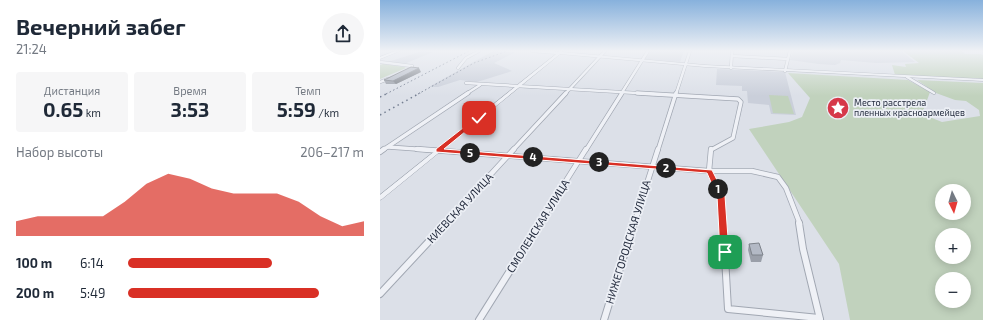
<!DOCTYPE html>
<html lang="ru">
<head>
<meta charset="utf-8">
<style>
  :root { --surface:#fff; --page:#f6f6f7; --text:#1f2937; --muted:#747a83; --accent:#d93025 }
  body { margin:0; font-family:"Exo 2",sans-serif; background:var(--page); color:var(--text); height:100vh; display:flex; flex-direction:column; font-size:15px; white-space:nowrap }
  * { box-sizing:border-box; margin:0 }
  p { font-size:13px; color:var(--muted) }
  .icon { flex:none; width:22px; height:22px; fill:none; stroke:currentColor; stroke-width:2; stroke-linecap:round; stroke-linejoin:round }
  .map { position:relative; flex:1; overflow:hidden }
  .sheet { display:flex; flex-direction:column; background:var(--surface); width:380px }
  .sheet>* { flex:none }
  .needle { width:26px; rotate:175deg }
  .controls { position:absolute; left:555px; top:184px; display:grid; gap:8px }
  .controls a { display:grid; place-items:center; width:36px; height:36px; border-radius:50%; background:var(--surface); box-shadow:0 2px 10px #0003; font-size:20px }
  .pin { position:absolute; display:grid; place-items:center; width:34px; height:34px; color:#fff; margin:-17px; border-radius:8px; box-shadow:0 2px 6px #0006 }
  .km { position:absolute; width:20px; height:20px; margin:-10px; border-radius:50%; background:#222; color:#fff; font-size:11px; line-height:20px; text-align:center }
  .round { display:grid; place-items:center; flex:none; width:42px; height:42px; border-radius:21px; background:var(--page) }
  .headline { display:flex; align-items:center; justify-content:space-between; height:68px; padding:0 16px }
  h1 { font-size:22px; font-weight:700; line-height:30px }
  .figures { display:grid; grid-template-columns:repeat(3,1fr); gap:6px; height:68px; padding:4px 16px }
  .figures div { display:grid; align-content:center; border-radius:4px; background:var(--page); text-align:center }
  .figures b { font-size:20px; font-weight:700 }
  .figures small { font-size:11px; font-weight:400 }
  .figures p { font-size:11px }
  .chart { height:112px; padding:8px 16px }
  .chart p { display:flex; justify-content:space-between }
  .chart svg { width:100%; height:72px; margin-top:4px; fill:var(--accent); opacity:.7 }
  ul { padding:0 16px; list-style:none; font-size:13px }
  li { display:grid; grid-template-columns:64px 48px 1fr; align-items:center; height:30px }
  li i { height:10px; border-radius:5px; background:var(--accent) }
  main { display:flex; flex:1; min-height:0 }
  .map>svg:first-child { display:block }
  .built { fill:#cacfda }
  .green { fill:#c1d2bd; fill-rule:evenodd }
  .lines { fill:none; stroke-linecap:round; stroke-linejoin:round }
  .minor-far3-casing { stroke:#a1a7b2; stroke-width:3.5 }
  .minor-far2-casing { stroke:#a1a7b2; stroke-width:5 }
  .minor-far1-casing { stroke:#a1a7b2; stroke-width:6 }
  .minor-casing { stroke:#a1a7b2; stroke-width:8 }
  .tertiary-casing { stroke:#a1a7b2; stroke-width:1 }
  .primary-casing { stroke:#9ba4b4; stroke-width:1 }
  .minor-far3 { stroke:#eff1f6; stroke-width:2.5 }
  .minor-far2 { stroke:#eff1f6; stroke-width:3.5 }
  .minor-far1 { stroke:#eff1f6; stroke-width:4.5 }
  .minor { stroke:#eff1f6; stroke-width:6 }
  .tertiary { fill:#eff1f6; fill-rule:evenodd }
  .primary { fill:#fff; fill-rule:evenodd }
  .rail-far1 { stroke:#757f92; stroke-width:1; stroke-dasharray:1.5 2.5; stroke-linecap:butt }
  .rail { stroke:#757f92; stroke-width:1.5; stroke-dasharray:1.5 3.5; stroke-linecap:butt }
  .wall { fill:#9a9fa9 }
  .shaded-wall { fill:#7d828a }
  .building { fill:#b3b9c5; stroke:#7d828a }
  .route { fill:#d93025; stroke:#fff }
  .labels { text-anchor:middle; stroke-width:3.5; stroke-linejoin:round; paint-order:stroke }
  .far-poi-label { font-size:9px; fill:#252d3f; stroke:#eceff5; text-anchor:start }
  .street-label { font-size:11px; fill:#252d3f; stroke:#eceff5 }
</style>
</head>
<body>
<main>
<section class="sheet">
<div class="headline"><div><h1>Вечерний забег</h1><p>21:24</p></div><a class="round"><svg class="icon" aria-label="share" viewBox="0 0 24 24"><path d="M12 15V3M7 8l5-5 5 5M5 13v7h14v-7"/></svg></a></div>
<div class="figures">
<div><p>Дистанция</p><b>0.65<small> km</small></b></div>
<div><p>Время</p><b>3:53</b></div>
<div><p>Темп</p><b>5:59<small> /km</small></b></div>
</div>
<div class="chart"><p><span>Набор высоты</span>206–217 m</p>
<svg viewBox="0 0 160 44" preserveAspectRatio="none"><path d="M0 44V35L10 32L20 32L30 32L40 32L50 23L60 12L70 6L80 9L90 15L100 18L110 18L120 18L130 23L140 32L150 38L160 35V44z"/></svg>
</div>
<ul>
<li><b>100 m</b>6:14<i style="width:61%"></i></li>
<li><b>200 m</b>5:49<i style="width:81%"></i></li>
</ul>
</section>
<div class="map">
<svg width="603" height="320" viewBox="0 0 603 320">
  <rect width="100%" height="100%" fill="#dce0e8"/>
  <g class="built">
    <polygon points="42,51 53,52 24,64 8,62"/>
    <polygon points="113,51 136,52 114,63 132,71 97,82 80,80 58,87 49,87"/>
    <polygon points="269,51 304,51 300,62 264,59"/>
    <polygon points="413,51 521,51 535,62 496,63 461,60 460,63 455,65 439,64 410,60"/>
    <polygon points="337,69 405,72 416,115 391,114 389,105 368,103 367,91 362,91 362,86 336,85"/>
  </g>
  <g class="green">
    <polygon points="523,51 582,51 585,54 601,54 603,55 603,79 515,75 512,65 526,67 525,64 539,63"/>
    <polygon points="3,64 24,67 26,68 0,79 0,65"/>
    <path d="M408,73L528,80L550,92L542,114L562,122L600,116L599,110L586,101L575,100L556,93L537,80L603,83V320H470L459,264L369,129L409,122L422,117L430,98ZM562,191H584V213H562ZM562,235H584V257H562ZM562,279H584V301H562Z"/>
    <polygon points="389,95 408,96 414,114 393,113"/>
  </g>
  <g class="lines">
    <g class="minor-far3-casing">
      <g id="minor-far3">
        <polyline points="152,51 180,53"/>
        <polyline points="352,56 408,59"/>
        <polyline points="0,62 32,66"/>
        <polyline points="78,68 86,58 99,51"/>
        <polyline points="351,68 352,51"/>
        <polyline points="405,71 410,51"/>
        <polyline points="527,77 554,93"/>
        <polyline points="0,82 8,79"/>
        <polyline points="86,83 274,94"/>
        <polyline points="86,94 100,85"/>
        <polyline points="185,94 225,51"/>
        <polyline points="241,94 268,51"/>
        <polyline points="296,94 310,51"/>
      </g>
    </g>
    <g class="minor-far2-casing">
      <g id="minor-far2">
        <polyline points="257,93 358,99 361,102 353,138 331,150"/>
        <polyline points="8,147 50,150"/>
        <polyline points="3,150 88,93"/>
        <polyline points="133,150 186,93"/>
        <polyline points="206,150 242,93"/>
        <polyline points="278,150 296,93"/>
      </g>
    </g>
    <g class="minor-far1-casing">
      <g id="minor-far1">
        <polyline points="37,149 329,171 372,171 398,177 406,188 420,224"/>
        <polyline points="331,149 329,171 341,196 343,224"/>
        <polyline points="0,152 4,149"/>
        <polyline points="65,224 134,149"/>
        <polyline points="159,224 206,149"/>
        <polyline points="254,224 278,149"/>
      </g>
    </g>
    <g class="minor-casing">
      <g id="minor">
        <polyline points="343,223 348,309 439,318 440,320"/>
        <polyline points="419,223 423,249 440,319"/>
        <polyline points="0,294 66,223"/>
        <polyline points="99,320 160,223"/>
        <polyline points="224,320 254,223"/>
      </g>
    </g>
    <g class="tertiary-casing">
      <polygon id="tertiary" points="180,51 182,51 182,52 325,65 603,79 603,81 325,67 180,54 2,199 0,200 0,195"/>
    </g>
    <g class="primary-casing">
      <polygon id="primary" points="15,51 20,51 0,59 0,57"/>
    </g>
    <use href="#minor-far3" class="minor-far3"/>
    <use href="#minor-far2" class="minor-far2"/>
    <use href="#minor-far1" class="minor-far1"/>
    <use href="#minor" class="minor"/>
    <use href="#tertiary" class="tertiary"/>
    <use href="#primary" class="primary"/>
    <g class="rail-far1">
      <polyline points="6,94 89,51"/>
      <polyline points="38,94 94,63 127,51"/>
    </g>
    <g class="rail">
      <polyline points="0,97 8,93"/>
      <polyline points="0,115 40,93"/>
    </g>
  </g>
  <g class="wall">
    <polygon points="41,72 16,84 6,84 4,80"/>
    <polygon points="369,244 383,255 381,262 371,262 368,250"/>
  </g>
  <polygon class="shaded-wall" points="39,68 41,72 16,84 13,81"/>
  <g class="building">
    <polygon points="31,67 39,68 13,81 4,80"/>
    <polygon points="379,243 383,255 372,255 369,244"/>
  </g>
  <linearGradient id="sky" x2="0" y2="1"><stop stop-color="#87b1dc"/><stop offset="0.53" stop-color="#eff1f5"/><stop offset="1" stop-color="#eff1f5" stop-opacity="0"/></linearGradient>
  <rect width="603" height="96" fill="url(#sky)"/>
  <polygon class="route" points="97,117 102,118 64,149 332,170 345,196 349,252 348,255 345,256 340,252 337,196 327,173 56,152 56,149"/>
  <defs>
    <g id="sight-disc" transform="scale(1.15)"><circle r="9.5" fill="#d63849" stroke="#eceff5"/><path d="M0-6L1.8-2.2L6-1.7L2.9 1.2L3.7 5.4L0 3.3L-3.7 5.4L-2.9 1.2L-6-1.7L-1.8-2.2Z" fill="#fff"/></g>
  </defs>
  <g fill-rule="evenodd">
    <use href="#sight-disc" x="458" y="108"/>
  </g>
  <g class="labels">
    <g class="far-poi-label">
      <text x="474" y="106">Место расстрела<tspan x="474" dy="10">пленных красноармейцев</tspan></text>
    </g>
    <g class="street-label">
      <text transform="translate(80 208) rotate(-47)" y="4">КИЕВСКАЯ УЛИЦА</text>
      <text transform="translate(158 226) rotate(-58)" y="4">СМОЛЕНСКАЯ УЛИЦА</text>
      <text transform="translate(248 242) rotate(-73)" y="4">НИЖЕГОРОДСКАЯ УЛИЦА</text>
    </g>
  </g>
</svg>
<div class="controls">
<a><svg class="needle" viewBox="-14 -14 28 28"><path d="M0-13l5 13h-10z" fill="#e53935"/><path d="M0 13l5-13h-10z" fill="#747a83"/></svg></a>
<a>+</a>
<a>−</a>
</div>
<div class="pin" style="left:345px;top:252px;background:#1e9e55"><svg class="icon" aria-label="arrive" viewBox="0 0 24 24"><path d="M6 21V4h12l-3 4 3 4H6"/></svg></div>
<div class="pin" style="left:99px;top:118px;background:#d93025"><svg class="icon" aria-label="check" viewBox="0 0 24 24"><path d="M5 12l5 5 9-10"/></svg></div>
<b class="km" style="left:338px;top:189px">1</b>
<b class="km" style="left:286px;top:168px">2</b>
<b class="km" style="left:219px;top:162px">3</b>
<b class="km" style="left:153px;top:157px">4</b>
<b class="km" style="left:90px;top:153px">5</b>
</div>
</main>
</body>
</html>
